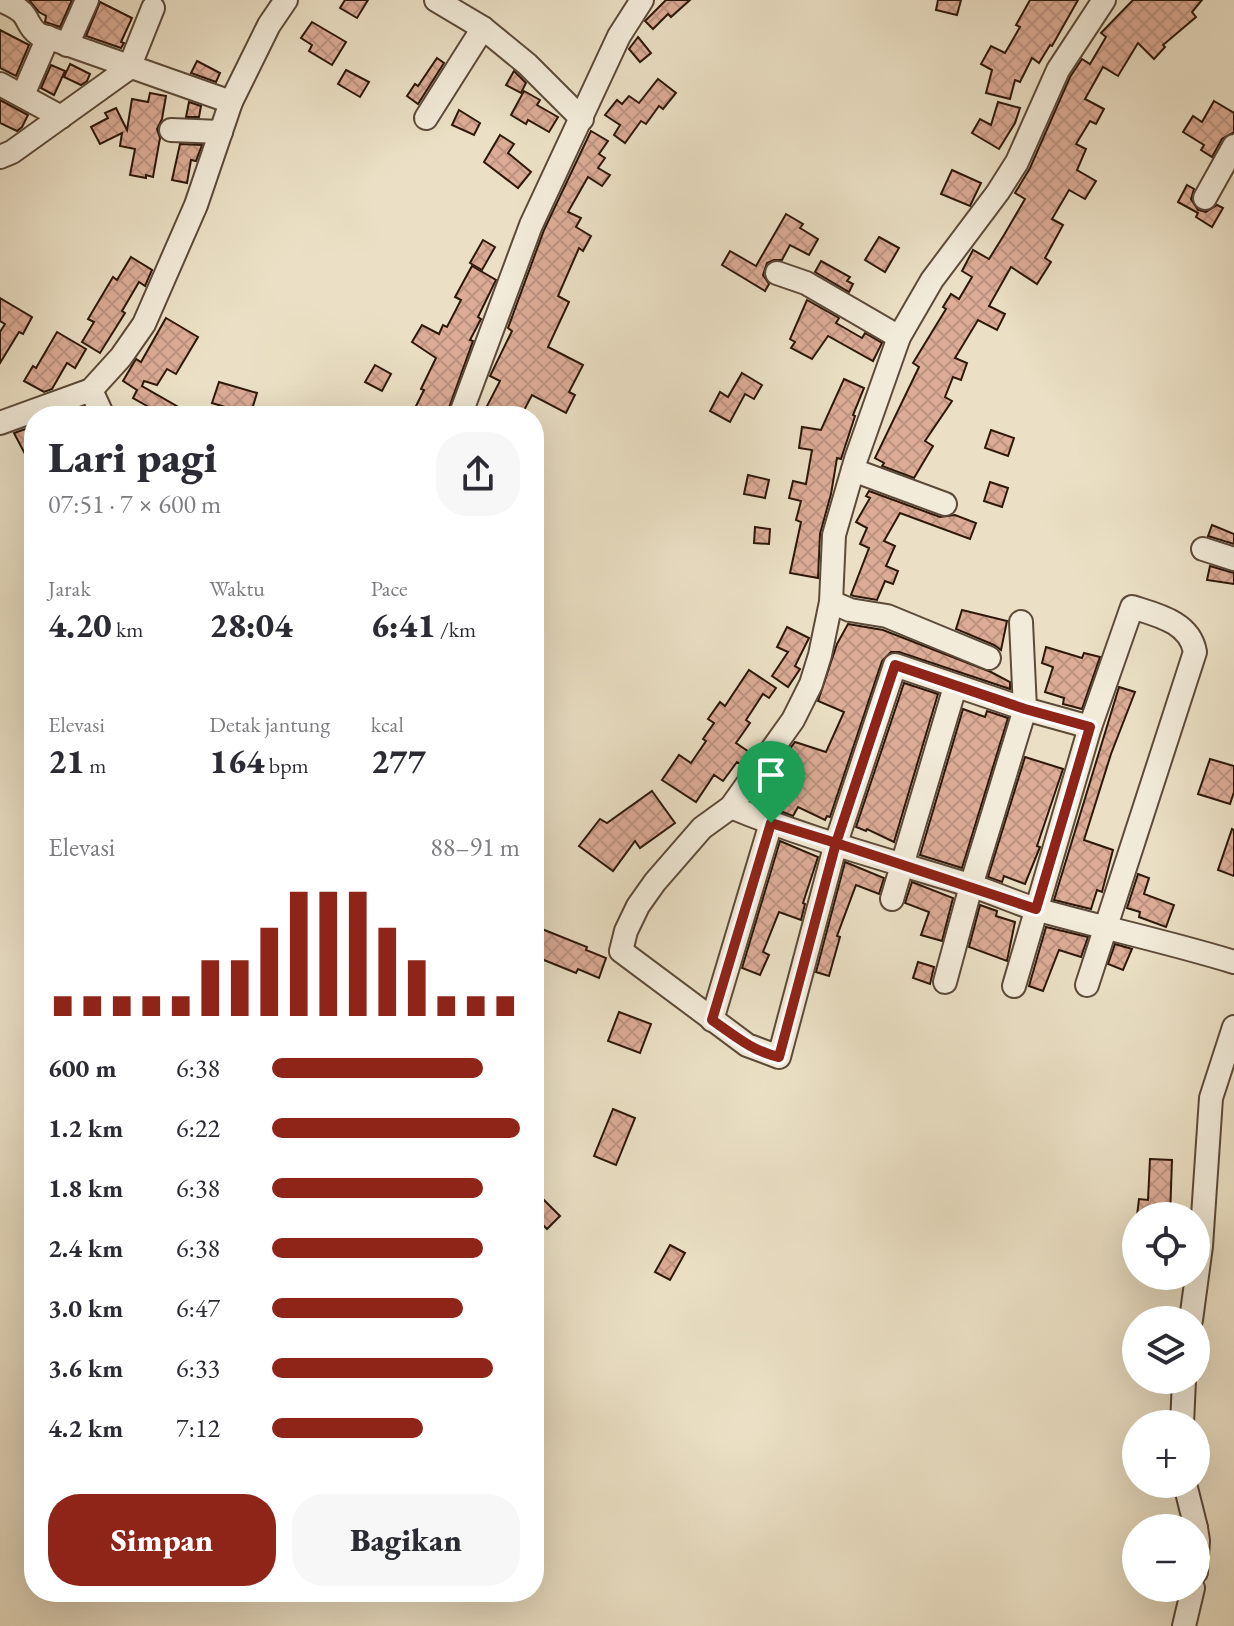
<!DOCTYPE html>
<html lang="id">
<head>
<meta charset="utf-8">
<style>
  :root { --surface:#fff; --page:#f7f7f7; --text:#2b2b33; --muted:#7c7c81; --accent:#8f2418 }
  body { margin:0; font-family:"EB Garamond",serif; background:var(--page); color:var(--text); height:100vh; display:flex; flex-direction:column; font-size:30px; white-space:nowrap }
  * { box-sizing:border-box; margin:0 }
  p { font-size:26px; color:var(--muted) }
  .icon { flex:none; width:44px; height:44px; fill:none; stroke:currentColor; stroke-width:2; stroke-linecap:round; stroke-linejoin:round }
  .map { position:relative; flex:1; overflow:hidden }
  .sheet { position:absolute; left:24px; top:406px; width:520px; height:1196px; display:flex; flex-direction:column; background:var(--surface); border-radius:32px; box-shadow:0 8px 32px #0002 }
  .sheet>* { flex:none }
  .controls { position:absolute; left:1122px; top:1202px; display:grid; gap:16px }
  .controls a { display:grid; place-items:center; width:88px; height:88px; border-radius:50%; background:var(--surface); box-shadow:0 8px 32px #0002; font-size:40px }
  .pin { position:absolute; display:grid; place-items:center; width:68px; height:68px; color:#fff; margin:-82px -34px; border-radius:50% 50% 50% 0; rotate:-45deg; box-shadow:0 0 8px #0007 }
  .pin .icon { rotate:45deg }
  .round { display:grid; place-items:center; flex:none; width:84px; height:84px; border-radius:32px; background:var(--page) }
  .overview { display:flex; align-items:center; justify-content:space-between; height:136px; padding:0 24px }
  h1 { font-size:44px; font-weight:800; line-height:60px }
  .figures { display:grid; grid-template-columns:repeat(3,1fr); gap:12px; height:136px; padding:8px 24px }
  .figures div { display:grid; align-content:center }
  .figures b { font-size:34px; font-weight:800 }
  .figures small { font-size:22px; font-weight:400 }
  .figures p { font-size:22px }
  .chart { height:224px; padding:16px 24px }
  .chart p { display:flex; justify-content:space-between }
  .chart svg { width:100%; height:144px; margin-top:8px; stroke:var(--accent); stroke-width:6 }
  .primary-button { display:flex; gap:16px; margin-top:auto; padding:16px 24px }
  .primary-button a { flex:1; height:92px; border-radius:32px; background:var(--accent); color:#fff; font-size:32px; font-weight:800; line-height:92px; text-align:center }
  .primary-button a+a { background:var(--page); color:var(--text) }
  ul { padding:0 24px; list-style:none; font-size:26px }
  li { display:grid; grid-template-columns:128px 96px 1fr; align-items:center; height:60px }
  li i { height:20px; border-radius:10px; background:var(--accent) }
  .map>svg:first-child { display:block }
  .building { fill:url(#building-cross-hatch); stroke:#2e180a; stroke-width:2 }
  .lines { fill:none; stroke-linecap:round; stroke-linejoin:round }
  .minor-casing { stroke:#5d4a39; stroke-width:26 }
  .minor { stroke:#f2ebd9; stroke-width:22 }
  .route-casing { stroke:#fff; stroke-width:16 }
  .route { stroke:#8f2418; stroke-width:10 }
</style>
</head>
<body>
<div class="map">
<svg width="1234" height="1626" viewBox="0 0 1234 1626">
  <defs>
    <pattern id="building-cross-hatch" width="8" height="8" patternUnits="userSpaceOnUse" patternTransform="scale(2)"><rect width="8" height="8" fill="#dcac96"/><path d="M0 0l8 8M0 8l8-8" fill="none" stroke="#bd9380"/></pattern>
  </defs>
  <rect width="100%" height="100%" fill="#ebe0c5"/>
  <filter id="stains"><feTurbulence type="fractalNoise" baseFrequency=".0025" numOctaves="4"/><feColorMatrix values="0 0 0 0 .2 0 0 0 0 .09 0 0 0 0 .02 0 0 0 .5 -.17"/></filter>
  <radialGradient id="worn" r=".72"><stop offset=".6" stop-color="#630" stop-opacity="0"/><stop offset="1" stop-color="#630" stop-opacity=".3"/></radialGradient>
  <g class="building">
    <polygon points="29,0 72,0 60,27 45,22 46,16 39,12"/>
    <polygon points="345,0 368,0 357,18 340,8"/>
    <polygon points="666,0 690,0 671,17 668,14 653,29 645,21"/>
    <polygon points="938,0 961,0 957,15 936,10"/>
    <polygon points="1030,0 1078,0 1052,46 1050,45 1039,63 1032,58 1020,82 1015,80 1010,99 986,93 992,70 981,64 991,46 1005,53 1020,27 1016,25"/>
    <polygon points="1133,0 1202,0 1192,12 1196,17 1163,45 1165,47 1154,59 1138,43 1118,76 1103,67 1085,99 1104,109 1096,124 1090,121 1076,144 1086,149 1077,170 1096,181 1085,199 1069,190 1052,219 1063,225 1045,258 1051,262 1037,284 1011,267 989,306 1005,314 997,330 978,320 955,358 967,363 961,380 953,377 945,397 952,401 925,441 933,446 914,478 882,466 884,463 875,458 919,367 913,363 946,309 943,307 951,294 959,299 972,277 962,271 973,250 989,259 1004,235 1025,199 1015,193 1030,168 1070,77 1082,59 1090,64 1106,37 1101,33"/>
    <polygon points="100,2 132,18 121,42 124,43 121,48 86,36"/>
    <polygon points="312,22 346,42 332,65 309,51 312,45 301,38"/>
    <polygon points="0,30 29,45 16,76 0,68"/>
    <polygon points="638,37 651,53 640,62 629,49"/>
    <polygon points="437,58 444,63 418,104 407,96 415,84 418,86"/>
    <polygon points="197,61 220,73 216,82 191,73"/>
    <polygon points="70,64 90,74 87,81 81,85 64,77"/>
    <polygon points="51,65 65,71 54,95 41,88"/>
    <polygon points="346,70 369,82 360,97 338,84"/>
    <polygon points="514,71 526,83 521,93 506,85"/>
    <polygon points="658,79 676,93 663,109 659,106 646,124 641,121 625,143 614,135 620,125 605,115 617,100 622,104 629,96 639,103"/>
    <polygon points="524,91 540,100 537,105 558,117 549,132 528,120 526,124 511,115"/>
    <polygon points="150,93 166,96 162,119 157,129 160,138 153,177 146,175 146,178 130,175 135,149 120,146 122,133 100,144 91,127 108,118 105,113 116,108 127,130 132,99 148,102"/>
    <polygon points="0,100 28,115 22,127 17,131 0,123"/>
    <polygon points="1214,101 1234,113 1234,132 1222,139 1212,157 1201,150 1204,145 1183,132 1193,116 1202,122"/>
    <polygon points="189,102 201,106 199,117 186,117"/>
    <polygon points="998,102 1020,108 1015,123 999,149 972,133 980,119 991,125"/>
    <polygon points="459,110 480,123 474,135 452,125"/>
    <polygon points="591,131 608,141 599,154 605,158 598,168 610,175 602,186 588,177 568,212 581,218 576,227 591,236 583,251 579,248 558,296 569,302 548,347 583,365 569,392 575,395 566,413 532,395 521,416 496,416 485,410 500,381 490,376 512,331 508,328 544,230"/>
    <polygon points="500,135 514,144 508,153 531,172 518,188 484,162"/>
    <polygon points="180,144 202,145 196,161 191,160 187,183 172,180"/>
    <polygon points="952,170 981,183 970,206 941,194"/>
    <polygon points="1187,185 1194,189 1191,199 1198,210 1206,212 1217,205 1223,208 1212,227 1196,217 1198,213 1178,202"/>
    <polygon points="786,214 803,224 800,228 818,239 809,255 790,245 782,260 774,260 767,263 763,275 769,284 765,291 722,265 730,251 756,266"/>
    <polygon points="879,237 899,248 885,272 865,260"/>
    <polygon points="483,240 495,247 482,270 470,263"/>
    <polygon points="131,257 152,270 145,286 139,282 122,311 125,313 100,353 82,342 94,322 88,319 113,277 117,280"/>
    <polygon points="821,261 850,277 847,281 853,284 849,292 815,272"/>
    <polygon points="472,266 496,280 478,317 481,319 470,340 473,341 446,416 411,416 424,390 421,389 436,358 412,342 422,325 439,334 443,325 447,327 461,300 455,297"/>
    <polygon points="0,298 32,317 23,334 19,332 0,363 0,332 5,324 0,321"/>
    <polygon points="807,300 839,318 836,323 862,338 865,333 882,343 873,361 828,336 812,359 791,348 795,342 790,339"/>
    <polygon points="166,318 198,337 176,374 167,369 157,385 144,381 142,386 194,416 153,416 156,411 133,398 137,390 123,381 136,359 141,362"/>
    <polygon points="57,332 86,349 75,368 67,363 52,389 44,392 24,381 33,366 36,368"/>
    <polygon points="375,365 391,374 382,391 365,382"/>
    <polygon points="742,373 762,385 754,399 745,394 730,422 710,411 720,392 728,397"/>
    <polygon points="844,379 864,388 853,415 855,416 841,459 837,458 831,494 820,534 818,578 790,573 801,522 796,520 801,501 789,498 793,481 806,484 812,450 799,448 802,427 821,430"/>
    <polygon points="219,382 257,393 250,416 233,416 235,410 212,403"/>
    <polygon points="34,426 34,450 25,454 14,433"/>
    <polygon points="991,430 1014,438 1008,456 985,448"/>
    <polygon points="748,475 769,480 765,498 744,494"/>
    <polygon points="990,482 1008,488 1002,507 984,501"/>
    <polygon points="869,491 940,517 955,515 976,523 970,539 900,513 884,541 895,546 886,566 898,571 893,584 885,581 877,600 854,596 851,595 869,548 860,544 867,528 856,522 870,498 866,496"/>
    <polygon points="1212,525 1234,534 1234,544 1208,536"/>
    <polygon points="755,527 770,529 769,544 754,543"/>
    <polygon points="1210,566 1234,573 1234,584 1207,580"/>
    <polygon points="962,610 1007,621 1001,650 994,645 956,629"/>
    <polygon points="848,624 883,630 991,672 1010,682 1010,689 899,652 891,652 882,661 830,817 827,816 825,820 798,807 793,816 759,803 764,794 778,802 795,768 779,763 795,742 826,752 844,712 818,701 837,644"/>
    <polygon points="787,627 809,638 795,666 800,669 788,687 772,676 788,652 777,647"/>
    <polygon points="1046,647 1082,658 1084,653 1100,657 1082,709 1063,704 1064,698 1045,692 1053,667 1042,663"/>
    <polygon points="749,670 776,688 769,698 763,694 746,720 750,723 736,743 752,754 743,766 737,762 723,781 714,775 696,802 662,780 679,755 691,763 706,741 703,739 714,723 708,719 720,702 725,706"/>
    <polygon points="904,683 938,694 894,842 867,829 866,831 856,827"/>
    <polygon points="1119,687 1135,692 1111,754 1084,840 1113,850 1102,892 1097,890 1091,909 1054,900"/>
    <polygon points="963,709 985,717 987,711 1008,718 962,868 920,855"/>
    <polygon points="1025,757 1063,769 1037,846 1040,847 1025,884 1004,876 1002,882 988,877"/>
    <polygon points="1210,759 1234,766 1234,792 1230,804 1198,794"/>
    <polygon points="652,791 675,823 640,848 635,841 613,871 579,846 600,819 607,823"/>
    <polygon points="1232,829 1234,830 1234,876 1218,870"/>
    <polygon points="780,841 818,857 803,903 805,904 801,920 779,912 763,952 769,955 760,975 742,968"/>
    <polygon points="845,862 884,878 879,894 856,885 837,936 840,937 829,976 816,972"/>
    <polygon points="1138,874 1149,878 1144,894 1174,905 1166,927 1139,917 1140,912 1127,908"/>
    <polygon points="912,882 953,898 942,941 921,935 929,912 905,903"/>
    <polygon points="980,905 997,911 996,916 1015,922 1007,961 969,947"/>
    <polygon points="537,927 587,947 586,950 606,958 599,978 578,969 576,973 534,956 534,935"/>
    <polygon points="1046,927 1088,937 1081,957 1059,950 1043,991 1029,986"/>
    <polygon points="1115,944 1132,949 1123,970 1108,964"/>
    <polygon points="918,962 934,967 930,984 913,978"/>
    <polygon points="619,1012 651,1024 640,1053 608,1041"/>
    <polygon points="613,1109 635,1118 616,1165 594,1156"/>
    <polygon points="1150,1159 1172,1160 1170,1216 1137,1216 1139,1199 1148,1200"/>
    <polygon points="540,1196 560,1216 547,1229 534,1216 534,1202"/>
    <polygon points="670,1245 685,1253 670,1280 655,1272"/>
  </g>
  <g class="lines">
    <g class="minor-casing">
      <g id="minor">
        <path d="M0,0C9,4 20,8 25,16C30,24 30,28 38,34L231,102"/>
        <polyline points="436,0 483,28 527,64 582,119"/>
        <polyline points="67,45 87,0"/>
        <polyline points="0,84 61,117"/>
        <polyline points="23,95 48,37"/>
        <polyline points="426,118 483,28"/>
        <polyline points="171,130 221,132"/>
        <polyline points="0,157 12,152 129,68 153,8"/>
        <polyline points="1205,198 1234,146"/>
        <polyline points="777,273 806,283 899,337"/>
        <polyline points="91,390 103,416"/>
        <polyline points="460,416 531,225 619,36 642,0"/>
        <polyline points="0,423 91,390 121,357 144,324 196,205 231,102 269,25 286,0"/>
        <polyline points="853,470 945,504"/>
        <polyline points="1203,549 1234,559"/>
        <polyline points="831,602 850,610 887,616 989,658"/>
        <polyline points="1090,727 1025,709 895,665 836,843 779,1057 747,1045 621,951 626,931 638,906 655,882 702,828 731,807 793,720 811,684 820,655 831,602 834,535 856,459 899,337 932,280 998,192 1017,162 1058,70 1104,0"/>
        <path d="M731,807C808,839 889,860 969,885C993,892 1015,903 1039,910C1103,928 1169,942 1234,962"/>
        <polyline points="892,899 955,687"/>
        <polyline points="945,982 971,886 1025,709 1021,622"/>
        <path d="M1014,986L1090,727L1132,607C1157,615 1190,622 1195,652L1087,985"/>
        <polyline points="712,1020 771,823"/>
        <polyline points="1191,1320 1201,1246 1211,1098 1234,1027"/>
        <polyline points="1182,1424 1184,1380"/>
        <polyline points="1185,1484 1196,1528"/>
        <polyline points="1196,1528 1198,1541 1196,1572"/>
        <polyline points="1184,1626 1193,1588"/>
      </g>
    </g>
    <use href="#minor" class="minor"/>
  </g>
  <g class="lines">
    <g class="route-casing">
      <path id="route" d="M771,823L712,1020C734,1035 752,1051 779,1057L836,843L1036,909L1090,727L1025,709L895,665L836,843L771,823"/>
    </g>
    <use href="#route" class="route"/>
  </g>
  <rect width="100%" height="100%" filter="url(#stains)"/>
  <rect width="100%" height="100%" fill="url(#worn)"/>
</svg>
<div class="controls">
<a><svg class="icon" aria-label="locate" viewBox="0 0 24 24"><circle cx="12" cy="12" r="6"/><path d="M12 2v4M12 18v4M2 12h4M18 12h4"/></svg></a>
<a><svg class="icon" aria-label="layers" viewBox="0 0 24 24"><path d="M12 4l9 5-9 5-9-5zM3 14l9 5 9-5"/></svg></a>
<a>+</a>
<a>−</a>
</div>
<div class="pin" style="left:771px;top:823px;background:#1e9e55"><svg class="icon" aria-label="arrive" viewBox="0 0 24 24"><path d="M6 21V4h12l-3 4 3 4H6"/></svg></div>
<section class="sheet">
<div class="overview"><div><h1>Lari pagi</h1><p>07:51 · 7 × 600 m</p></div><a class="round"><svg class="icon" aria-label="share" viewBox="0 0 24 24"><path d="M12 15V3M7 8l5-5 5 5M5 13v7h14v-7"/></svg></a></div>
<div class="figures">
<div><p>Jarak</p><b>4.20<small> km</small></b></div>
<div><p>Waktu</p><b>28:04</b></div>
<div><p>Pace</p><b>6:41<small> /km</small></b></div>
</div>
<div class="figures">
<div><p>Elevasi</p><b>21<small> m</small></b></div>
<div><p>Detak jantung</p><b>164<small> bpm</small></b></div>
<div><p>kcal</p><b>277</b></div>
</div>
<div class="chart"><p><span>Elevasi</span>88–91 m</p>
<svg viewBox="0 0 160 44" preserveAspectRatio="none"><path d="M5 44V38M15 44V38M25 44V38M35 44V38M45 44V38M55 44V27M65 44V27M75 44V17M85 44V6M95 44V6M105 44V6M115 44V17M125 44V27M135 44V38M145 44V38M155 44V38"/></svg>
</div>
<ul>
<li><b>600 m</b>6:38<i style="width:85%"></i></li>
<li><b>1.2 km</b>6:22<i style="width:100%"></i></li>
<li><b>1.8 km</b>6:38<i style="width:85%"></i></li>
<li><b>2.4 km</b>6:38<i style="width:85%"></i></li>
<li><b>3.0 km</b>6:47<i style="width:77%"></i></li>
<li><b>3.6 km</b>6:33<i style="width:89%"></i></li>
<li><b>4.2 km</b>7:12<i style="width:61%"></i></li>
</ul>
<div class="primary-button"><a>Simpan</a><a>Bagikan</a></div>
</section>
</div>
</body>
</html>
